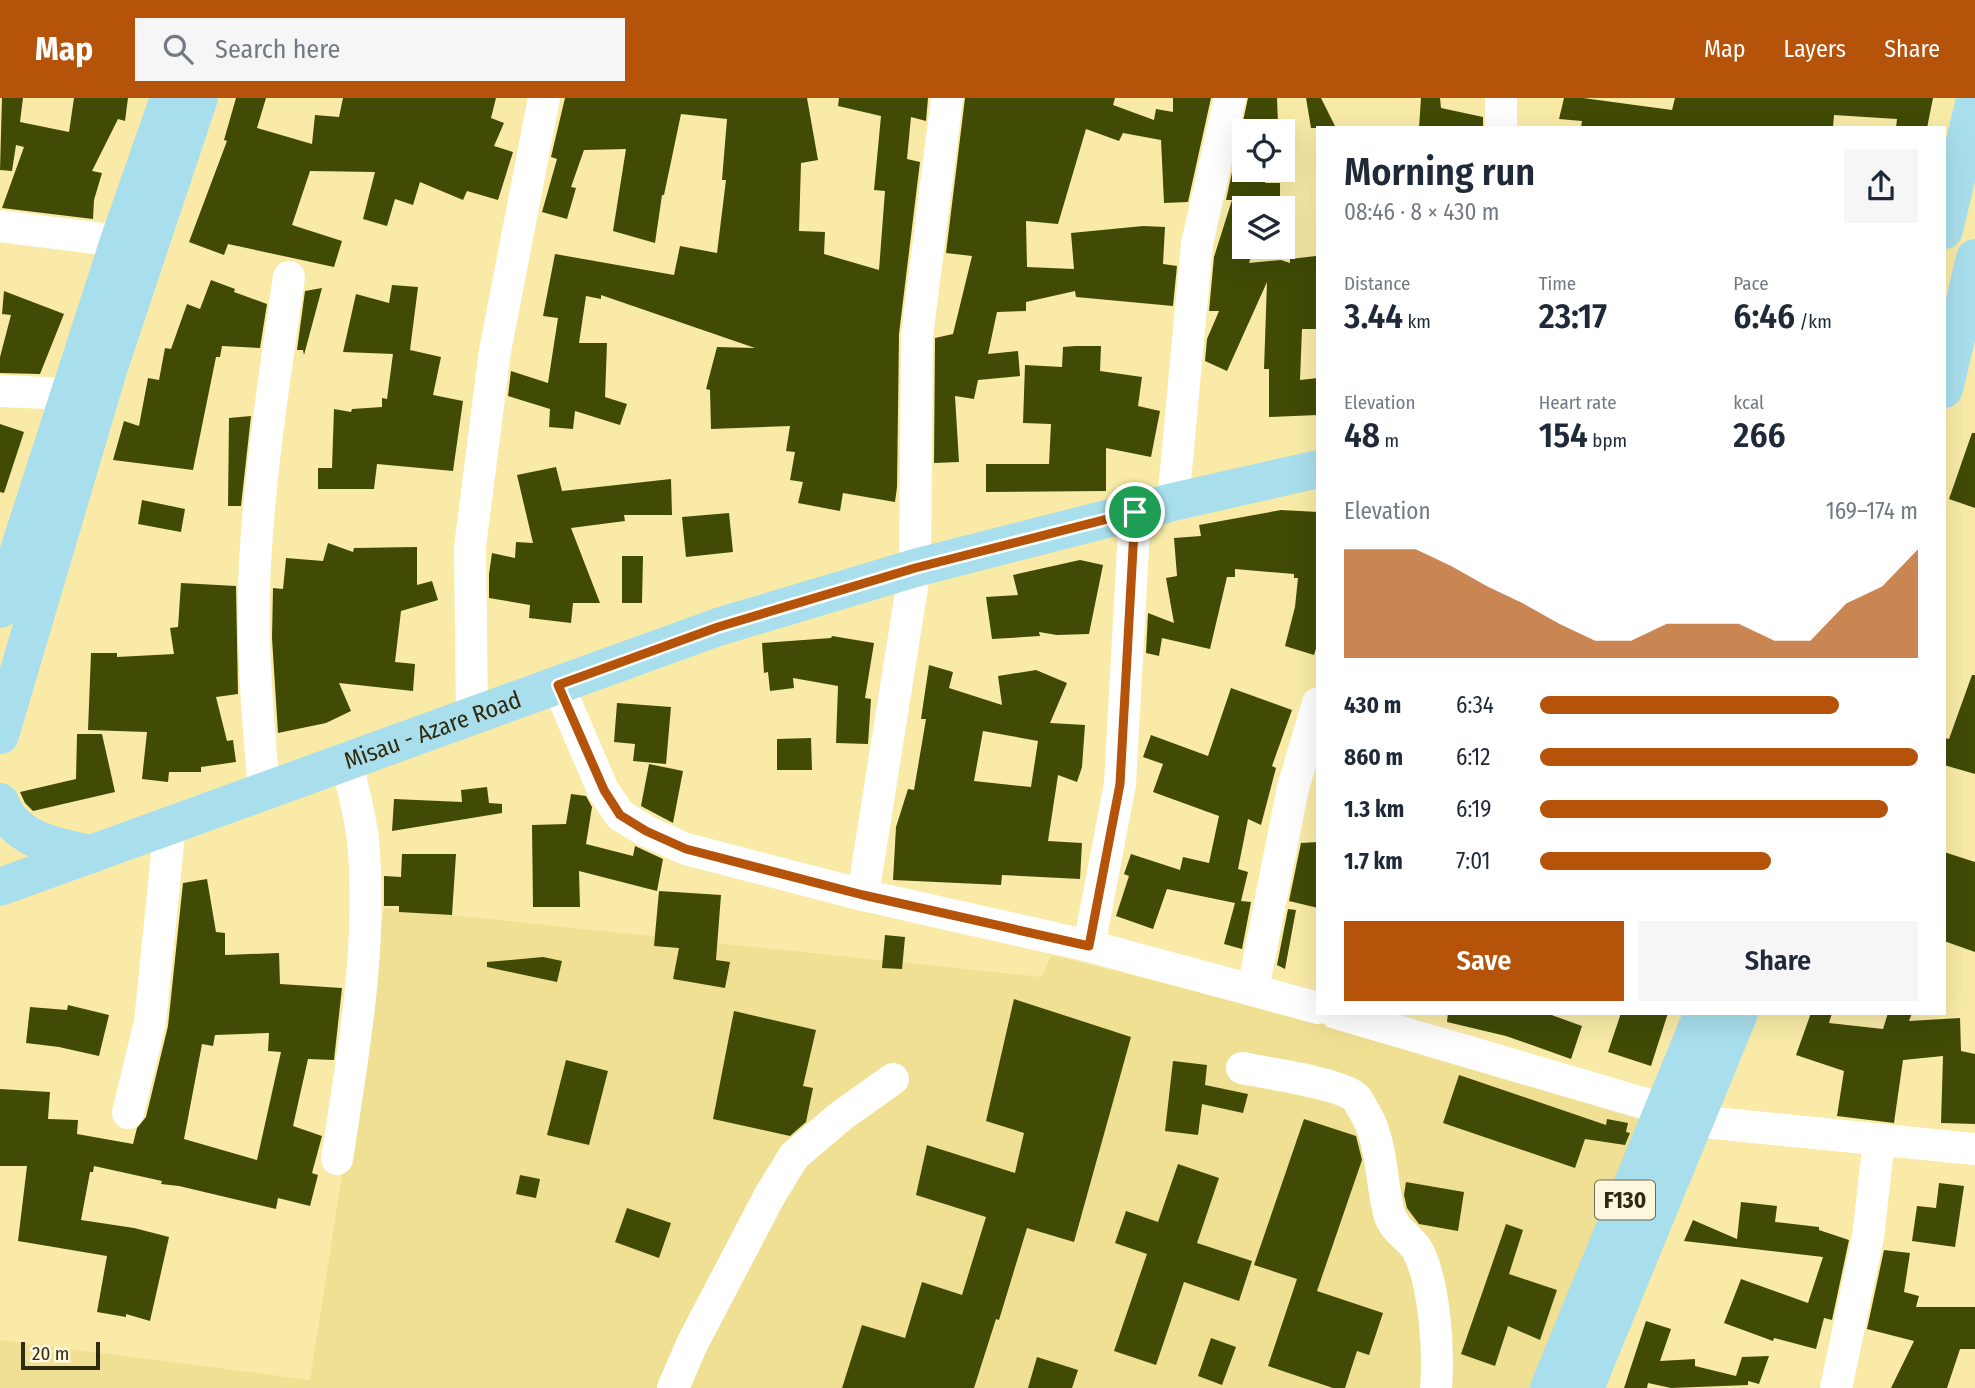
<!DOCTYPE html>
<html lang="en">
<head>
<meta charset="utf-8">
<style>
  :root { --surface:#fff; --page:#f6f6f7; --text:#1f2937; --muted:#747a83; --accent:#b45309 }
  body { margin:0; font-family:"Fira Sans Condensed",sans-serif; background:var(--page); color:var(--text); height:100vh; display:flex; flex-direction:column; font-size:26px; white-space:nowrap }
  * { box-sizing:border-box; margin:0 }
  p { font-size:23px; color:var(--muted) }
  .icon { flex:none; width:38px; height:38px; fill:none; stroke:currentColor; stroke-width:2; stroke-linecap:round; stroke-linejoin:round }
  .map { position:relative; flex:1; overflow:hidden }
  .sheet { position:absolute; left:1316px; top:28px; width:630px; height:889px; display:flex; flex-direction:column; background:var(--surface); border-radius:0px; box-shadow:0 7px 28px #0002 }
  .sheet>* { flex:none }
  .fabs { position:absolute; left:1232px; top:21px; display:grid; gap:14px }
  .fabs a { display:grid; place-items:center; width:63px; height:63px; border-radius:0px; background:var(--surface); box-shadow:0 7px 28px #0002; font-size:35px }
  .scale { position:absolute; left:21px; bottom:18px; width:79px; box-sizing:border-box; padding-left:7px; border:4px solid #302a0f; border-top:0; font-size:19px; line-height:24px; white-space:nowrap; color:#302a0f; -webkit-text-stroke:5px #fdf8dd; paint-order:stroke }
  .pin { position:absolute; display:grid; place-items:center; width:60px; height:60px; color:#fff; margin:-30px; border:4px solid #fff; border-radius:50%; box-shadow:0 2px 7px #0007 }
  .round { display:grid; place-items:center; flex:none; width:74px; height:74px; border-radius:0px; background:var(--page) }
  .head { display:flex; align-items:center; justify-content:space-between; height:119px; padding:0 28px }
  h1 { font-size:38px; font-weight:600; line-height:52px }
  .figures { display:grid; grid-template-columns:repeat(3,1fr); gap:10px; height:119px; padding:7px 28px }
  .figures div { display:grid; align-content:center }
  .figures b { font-size:35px; font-weight:600 }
  .figures small { font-size:19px; font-weight:400 }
  .figures p { font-size:19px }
  .chart { height:196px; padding:14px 28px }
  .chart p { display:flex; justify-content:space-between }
  .chart svg { width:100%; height:126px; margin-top:7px; fill:var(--accent); opacity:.7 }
  .cta { display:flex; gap:14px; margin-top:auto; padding:14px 28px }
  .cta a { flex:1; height:80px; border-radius:0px; background:var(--accent); color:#fff; font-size:28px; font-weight:600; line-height:80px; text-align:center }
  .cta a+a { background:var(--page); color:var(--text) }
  ul { padding:0 28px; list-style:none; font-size:23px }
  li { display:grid; grid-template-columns:112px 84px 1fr; align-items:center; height:52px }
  li i { height:18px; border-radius:9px; background:var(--accent) }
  header { display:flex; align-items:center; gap:42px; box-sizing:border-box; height:98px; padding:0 35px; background:var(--accent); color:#fff }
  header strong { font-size:33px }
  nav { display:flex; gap:38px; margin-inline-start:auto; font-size:24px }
  .search { width:490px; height:63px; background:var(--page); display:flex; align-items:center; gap:18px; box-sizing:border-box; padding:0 24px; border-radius:0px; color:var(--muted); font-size:26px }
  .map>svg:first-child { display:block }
  .built { fill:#f0e094 }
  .building { fill:#414b06; fill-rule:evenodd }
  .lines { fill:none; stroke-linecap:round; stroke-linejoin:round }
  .minor { stroke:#fff; stroke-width:32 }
  .major { stroke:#a9dfed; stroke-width:38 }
  .route-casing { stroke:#fff; stroke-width:14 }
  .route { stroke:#b45309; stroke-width:9 }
  .labels { text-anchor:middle; stroke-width:7; stroke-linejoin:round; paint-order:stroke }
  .shield { fill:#fdf8dd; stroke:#6e684d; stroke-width:2 }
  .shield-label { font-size:23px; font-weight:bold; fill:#302a0f }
  .street-label { font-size:24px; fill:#302a0f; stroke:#fdf8dd }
</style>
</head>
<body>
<header>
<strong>Map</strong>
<div class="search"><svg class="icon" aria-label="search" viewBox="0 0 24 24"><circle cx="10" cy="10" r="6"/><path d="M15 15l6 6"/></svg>Search here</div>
<nav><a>Map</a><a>Layers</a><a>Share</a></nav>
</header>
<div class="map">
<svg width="1975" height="1290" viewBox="0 0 1975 1290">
  <rect width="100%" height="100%" fill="#f9eba7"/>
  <polygon class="built" points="384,810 1041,879 1052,857 1344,931 1647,1018 1538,1290 0,1290 0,1242 310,1282"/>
  <g class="building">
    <polygon points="2,0 23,0 20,24 69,34 74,0 128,0 125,23 118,21 92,73 102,75 94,102 93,121 2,110 24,49 16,47 12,73 0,72"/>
    <polygon points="236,0 266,0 257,30 312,46 315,17 339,19 343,0 496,0 491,20 504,25 494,48 513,54 498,102 467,93 463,102 420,84 413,107 395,101 387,128 363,121 375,74 310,73 292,127 342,143 334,169 228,146 224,157 189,144 227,43 224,42"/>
    <polygon points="565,0 807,0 818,62 801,65 799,133 825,134 824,156 879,172 885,93 874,92 881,18 838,8 839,0 928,0 926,23 911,19 907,61 920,64 899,236 897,389 895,404 843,395 840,413 798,405 803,384 790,382 795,354 786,353 790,328 711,331 710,292 706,291 717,249 755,250 601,197 601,201 586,198 579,245 607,245 605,299 627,306 620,327 575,313 573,331 549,329 550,311 508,298 511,273 548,285 558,220 543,218 555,156 674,177 680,148 717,155 726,82 722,82 727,21 681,16 664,97 662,97 655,145 613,133 626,51 584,52 571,89 576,90 567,121 542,114 557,61 551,59"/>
    <polygon points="965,0 1115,0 1113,7 1154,22 1156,11 1173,14 1173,0 1211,0 1188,104 1164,105 1161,42 1123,35 1119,43 1086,31 1058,126 1026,123 1027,169 1074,171 1071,135 1143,128 1165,129 1163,166 1177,168 1173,208 1076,199 1075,193 1026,204 1026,213 997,214 988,256 1018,253 1020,278 978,282 974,301 955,298 959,364 934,365 935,240 953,236 972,158 946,155"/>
    <polygon points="1248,0 1277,0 1278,27 1261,31 1260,33 1244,33 1244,72 1269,72 1265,85 1280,85 1280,107 1244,108 1244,149 1253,152 1249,165 1281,162 1290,165 1290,161 1316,158 1318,231 1302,231 1300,282 1318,280 1318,317 1269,319 1269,271 1264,271 1267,184 1227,273 1205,263 1207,241 1219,213 1209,213 1214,159 1232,102 1226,102"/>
    <polygon points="1306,0 1321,0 1336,30 1311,30"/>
    <polygon points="1421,0 1440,0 1441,10 1483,19 1483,30 1419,30"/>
    <polygon points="1564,0 1583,0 1672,12 1675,0 1933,0 1927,30 1896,30 1897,21 1834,17 1833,30 1581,30 1582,23 1559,21"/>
    <polygon points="211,182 235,191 234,194 267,206 260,250 222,248 220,259 216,259 193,372 113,362 124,323 139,328 148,280 159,282 165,250 171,251 187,206 200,211"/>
    <polygon points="392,187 418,189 410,252 441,259 433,297 463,303 453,373 377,366 374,391 318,391 318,370 332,370 334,311 351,314 352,311 382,309 382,300 387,301 393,256 343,254 356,196 389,205"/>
    <polygon points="322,190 304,257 303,252 297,252 305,193"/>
    <polygon points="4,193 64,216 40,276 0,275 0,259 11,217 2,216"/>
    <polygon points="1075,248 1101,248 1100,273 1142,279 1138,308 1160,313 1151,359 1106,350 1106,393 986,394 986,366 1049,366 1051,326 1023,325 1025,267 1062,269 1063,249"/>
    <polygon points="251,318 241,408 228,408 229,320"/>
    <polygon points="0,326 24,334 4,395 0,394"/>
    <polygon points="1972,335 1975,335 1975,410 1949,401"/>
    <polygon points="556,369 562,393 671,381 672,417 624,417 625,423 571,430 600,505 573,505 571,525 529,520 530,507 489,500 489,476 492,455 515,460 516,444 533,445 517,377"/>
    <polygon points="142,402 185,411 181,434 138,426"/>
    <polygon points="1281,412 1318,414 1318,544 1314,557 1285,548 1295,509 1298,480 1294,480 1294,476 1235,471 1235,479 1227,479 1210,551 1162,540 1159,558 1146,555 1148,515 1174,525 1166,480 1177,478 1174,440 1201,438 1199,427"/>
    <polygon points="729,415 733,454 686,459 682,419"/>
    <polygon points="328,445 353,454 354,450 417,449 417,487 432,483 438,502 401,513 395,564 415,566 413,593 339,585 351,613 326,625 278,635 272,540 273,490 283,491 286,460 323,463"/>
    <polygon points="622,458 643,458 642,505 622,505"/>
    <polygon points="1080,462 1103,467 1089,536 1057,537 1039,534 1040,538 992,541 986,499 1018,497 1013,477"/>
    <polygon points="181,485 236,488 238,596 216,599 227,643 233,642 236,664 201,669 201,674 169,674 168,684 142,681 147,634 88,632 91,555 117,555 117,559 174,556 170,530 178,529"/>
    <polygon points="832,538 874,545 865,600 871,601 868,646 836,645 838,588 793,580 794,590 770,593 768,574 764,575 762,545 831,540"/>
    <path d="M929,567L953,574L949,590L1002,607L998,578L1036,572L1067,585L1050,625L1085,627L1082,669L1077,684L1058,677L1048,743L1082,745L1080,781L1002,777L1001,787L893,782L896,729L908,691L914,692L926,621H921ZM983,633L1038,643L1031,689L974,683Z"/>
    <polygon points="1972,577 1975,577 1975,676 1944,667 1944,640 1949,641"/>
    <polygon points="1231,590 1292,612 1272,668 1276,670 1261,727 1248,721 1238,771 1248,774 1241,803 1251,804 1242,851 1224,846 1235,805 1167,791 1153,831 1116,818 1129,778 1124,776 1131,756 1180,772 1183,759 1209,765 1219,718 1153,694 1163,666 1143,659 1151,637 1208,658"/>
    <polygon points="617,605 671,609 666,666 633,663 635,646 614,644"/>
    <polygon points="77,636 102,636 115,694 33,713 25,705 20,694 76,681"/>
    <polygon points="811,640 812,672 777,672 777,641"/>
    <polygon points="649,666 683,673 673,725 641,708"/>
    <polygon points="487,689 489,705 502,706 502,715 392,733 394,701 462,704 461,692"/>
    <polygon points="571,696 586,698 592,709 586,746 633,758 635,748 663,761 657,793 579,773 580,809 533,809 532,727 566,726"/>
    <polygon points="1318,744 1318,810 1289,803 1301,745"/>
    <polygon points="1944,754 1975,764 1975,854 1944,843"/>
    <polygon points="402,756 456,756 452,817 399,814 399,808 384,808 384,778 401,779"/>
    <path d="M207,781L216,834L225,835V857L279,855L280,886L342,890L334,962L308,961L293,1028L322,1038L312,1075L318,1077L310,1108L278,1100L276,1111L179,1088L161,1086L162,1083L94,1068L93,1074H90L81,1122L134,1130L169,1139L150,1223L126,1216V1219L97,1214L107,1158L18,1143L27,1068H0V991L50,994L48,1021L78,1022L77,1036L133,1046L137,1030L146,1019L168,928L183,785ZM269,935L268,953L281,954L257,1062L184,1041L202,946L213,948L215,937Z"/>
    <polygon points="659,793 721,797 716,862 730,864 725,890 673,881 679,850 654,848"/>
    <polygon points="1288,811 1296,812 1285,871 1277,867"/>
    <polygon points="885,837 905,839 902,871 882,870"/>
    <polygon points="543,859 562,863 557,884 487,869 487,864"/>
    <polygon points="1014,901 1131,939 1074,1144 1027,1130 999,1222 996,1221 974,1290 842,1290 862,1227 905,1240 922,1184 962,1197 986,1119 916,1097 927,1047 1015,1075 1024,1035 986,1023"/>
    <polygon points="68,907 109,917 99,958 59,949 26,945 30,909 67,912"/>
    <polygon points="734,913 816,932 803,988 813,990 806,1024 790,1038 713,1021"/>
    <polygon points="1448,915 1546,915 1582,928 1571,961 1506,938 1447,924"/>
    <polygon points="1621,915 1668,915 1651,968 1608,954"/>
    <polygon points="1811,915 1832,915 1829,925 1883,931 1888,915 1912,915 1909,923 1960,920 1961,953 1975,956 1975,1026 1941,1025 1943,958 1903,962 1894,1025 1837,1018 1844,973 1796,957"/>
    <polygon points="566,962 608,973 589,1047 547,1037"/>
    <polygon points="1173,963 1207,967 1205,987 1248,996 1243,1015 1202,1006 1198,1037 1165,1033"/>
    <polygon points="1459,977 1606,1027 1607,1021 1628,1025 1626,1034 1630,1035 1625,1047 1585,1041 1575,1070 1443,1025"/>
    <polygon points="1304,1021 1356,1038 1362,1062 1317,1193 1383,1215 1369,1257 1357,1253 1345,1290 1333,1290 1268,1268 1297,1181 1254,1167"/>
    <polygon points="1178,1066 1219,1080 1197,1145 1252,1163 1239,1203 1184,1184 1156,1267 1114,1253 1147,1156 1115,1145 1126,1113 1158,1124"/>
    <polygon points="520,1077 540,1081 536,1100 516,1096"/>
    <polygon points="1406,1084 1464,1094 1458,1133 1419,1126 1407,1110 1404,1097"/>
    <polygon points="1939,1085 1964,1088 1955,1149 1912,1143 1917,1108 1936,1110"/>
    <polygon points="1741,1104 1777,1108 1775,1124 1819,1129 1819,1132 1849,1142 1832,1222 1824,1220 1816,1251 1774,1240 1773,1243 1724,1225 1741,1181 1808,1205 1823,1159 1684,1143 1693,1122 1737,1141"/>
    <polygon points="627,1110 671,1125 659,1160 615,1144"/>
    <polygon points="1506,1126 1523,1132 1509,1176 1557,1192 1540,1242 1508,1228 1495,1268 1461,1256"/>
    <polygon points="1884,1152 1910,1155 1904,1194 1919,1198 1916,1209 1975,1209 1975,1251 1960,1251 1947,1290 1891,1290 1914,1243 1867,1231"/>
    <polygon points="1646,1223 1671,1231 1660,1263 1695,1261 1695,1268 1736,1278 1742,1259 1769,1258 1759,1286 1748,1283 1748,1287 1671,1290 1648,1285 1647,1290 1624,1290"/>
    <polygon points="1211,1240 1236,1249 1222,1287 1198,1278"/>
    <polygon points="1037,1259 1078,1272 1072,1290 1028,1290"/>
  </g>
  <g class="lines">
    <g class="minor">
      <polyline points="1501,30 1501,0"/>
      <polyline points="0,128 119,143"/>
      <polyline points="0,293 71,296"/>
      <polyline points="1173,404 1197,146 1230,0"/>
      <polyline points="558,587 603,692 620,717 646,733 686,751 863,797 1089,848 1318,910"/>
      <polyline points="472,618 470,449 495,253 544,0"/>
      <path d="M264,693C257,612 250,530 256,449C262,358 276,269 289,179"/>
      <polyline points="863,797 915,470 917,238 947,0"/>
      <polyline points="1089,848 1120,686 1135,414"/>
      <polyline points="1253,891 1293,690 1318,605"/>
      <polyline points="1336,915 1663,1011"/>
      <path d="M1242,970C1266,975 1339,985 1355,999C1359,1002 1361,1009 1364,1013C1383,1044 1380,1080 1389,1115C1393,1132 1410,1139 1418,1153C1435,1187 1439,1253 1436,1290"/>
      <polyline points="128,1015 150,924 170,727"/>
      <polyline points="1694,1023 1975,1051"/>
      <path d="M337,1061C353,956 373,849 363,742C360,716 352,689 347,663"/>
      <polyline points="673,1290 692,1246 770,1097 794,1058 841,1018 893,981"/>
      <polyline points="1836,1290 1868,1139 1879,1042"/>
    </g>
    <g class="major">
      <polyline points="1944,132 1975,1"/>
      <polyline points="1944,291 1975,160"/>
      <polyline points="0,511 119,143 169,0"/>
      <polyline points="0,637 108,272 199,0"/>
      <path d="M0,704C14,742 56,749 92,756"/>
      <path id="s1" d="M0,789L718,529L915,470L1173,404L1318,371"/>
      <polyline points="1549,1290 1703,915"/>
      <polyline points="1585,1290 1739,915"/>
    </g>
  </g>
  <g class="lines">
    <g class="route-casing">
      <polygon id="route" points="1135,414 1120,686 1089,848 863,797 686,751 646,733 620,717 604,692 558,587 718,529 915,470"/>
    </g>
    <use href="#route" class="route"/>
  </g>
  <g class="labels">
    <rect class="shield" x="1595" y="1082.5" width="60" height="39" rx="5"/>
    <g class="shield-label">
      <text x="1625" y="1110">F130</text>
    </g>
    <g class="street-label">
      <text dy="8" stroke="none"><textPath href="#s1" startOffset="460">Misau - Azare Road</textPath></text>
    </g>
  </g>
</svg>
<div class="fabs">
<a><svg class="icon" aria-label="locate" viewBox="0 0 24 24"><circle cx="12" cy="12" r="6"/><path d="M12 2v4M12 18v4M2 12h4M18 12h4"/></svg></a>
<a><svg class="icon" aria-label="layers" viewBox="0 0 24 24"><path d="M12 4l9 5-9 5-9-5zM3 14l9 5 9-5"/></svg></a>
</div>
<div class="scale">20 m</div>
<div class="pin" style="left:1135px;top:414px;background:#1e9e55"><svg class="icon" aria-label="arrive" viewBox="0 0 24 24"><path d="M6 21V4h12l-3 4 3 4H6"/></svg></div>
<section class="sheet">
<div class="head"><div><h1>Morning run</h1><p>08:46 · 8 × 430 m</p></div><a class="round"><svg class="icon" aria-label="share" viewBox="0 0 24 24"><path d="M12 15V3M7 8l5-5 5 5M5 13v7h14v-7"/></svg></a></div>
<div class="figures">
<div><p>Distance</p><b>3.44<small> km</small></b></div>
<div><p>Time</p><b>23:17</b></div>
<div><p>Pace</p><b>6:46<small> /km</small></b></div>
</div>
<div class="figures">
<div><p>Elevation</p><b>48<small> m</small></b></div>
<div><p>Heart rate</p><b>154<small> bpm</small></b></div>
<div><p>kcal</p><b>266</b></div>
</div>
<div class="chart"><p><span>Elevation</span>169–174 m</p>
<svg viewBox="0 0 160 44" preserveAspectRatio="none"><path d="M0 44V6L10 6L20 6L30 12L40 19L50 25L60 32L70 38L80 38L90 32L100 32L110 32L120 38L130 38L140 25L150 19L160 6V44z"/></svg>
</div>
<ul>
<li><b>430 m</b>6:34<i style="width:79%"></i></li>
<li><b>860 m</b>6:12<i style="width:100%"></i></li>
<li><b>1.3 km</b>6:19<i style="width:92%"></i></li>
<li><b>1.7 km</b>7:01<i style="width:61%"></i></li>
</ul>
<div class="cta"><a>Save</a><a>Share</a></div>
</section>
</div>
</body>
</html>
